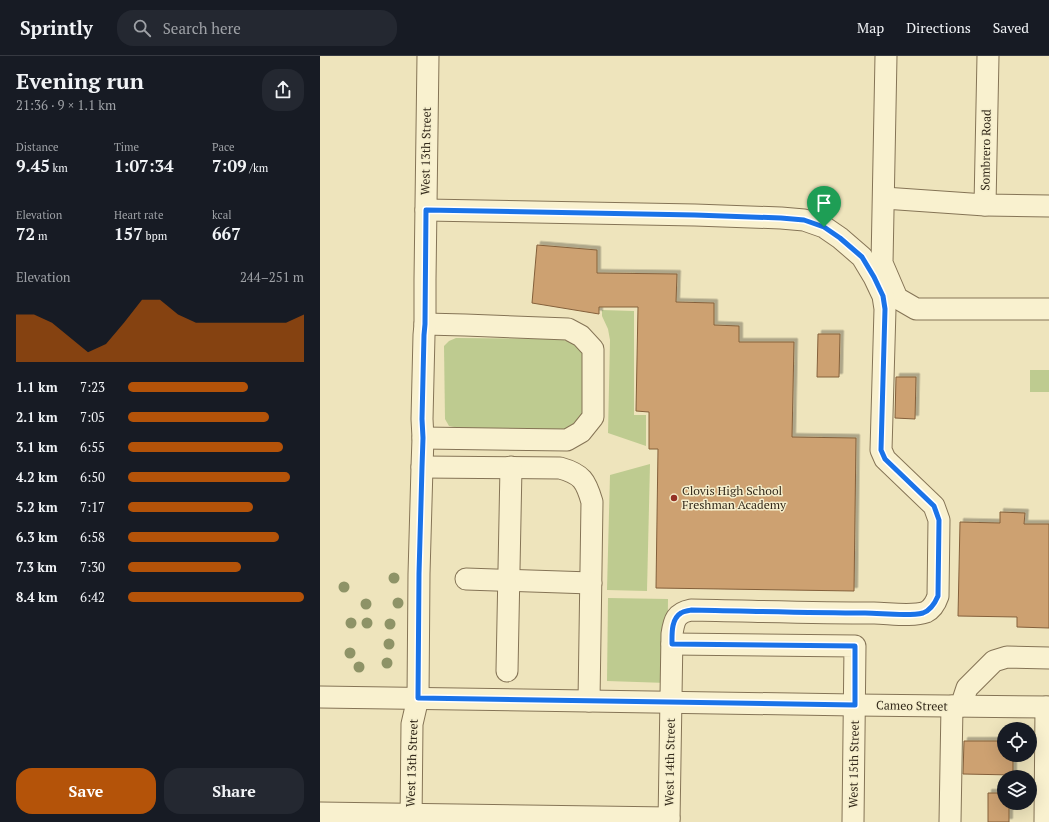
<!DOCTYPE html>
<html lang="en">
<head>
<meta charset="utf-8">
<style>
  :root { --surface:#171b24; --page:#242831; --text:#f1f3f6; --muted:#9ea1a6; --line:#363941; --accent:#b45309 }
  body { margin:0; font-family:"PT Serif",serif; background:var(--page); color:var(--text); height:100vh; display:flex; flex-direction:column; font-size:15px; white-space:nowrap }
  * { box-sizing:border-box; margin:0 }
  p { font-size:13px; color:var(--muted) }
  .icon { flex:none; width:22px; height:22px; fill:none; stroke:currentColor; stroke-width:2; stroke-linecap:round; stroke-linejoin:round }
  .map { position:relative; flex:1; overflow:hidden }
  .side { display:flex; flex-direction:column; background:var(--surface); width:320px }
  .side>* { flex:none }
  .buttons { position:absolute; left:677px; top:666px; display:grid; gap:8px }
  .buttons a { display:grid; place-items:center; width:40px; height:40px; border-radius:50%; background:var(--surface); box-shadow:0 4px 16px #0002; font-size:20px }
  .pin { position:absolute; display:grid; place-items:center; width:34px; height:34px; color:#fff; margin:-41px -17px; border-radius:50% 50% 50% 0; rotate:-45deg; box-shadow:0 0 4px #0007 }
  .pin .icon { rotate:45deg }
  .round { display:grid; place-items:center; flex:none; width:42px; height:42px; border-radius:16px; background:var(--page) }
  .overview { display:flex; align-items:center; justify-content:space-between; height:68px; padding:0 16px }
  h1 { font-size:22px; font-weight:700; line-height:30px }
  .stats { display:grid; grid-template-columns:repeat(3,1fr); gap:6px; height:68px; padding:4px 16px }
  .stats div { display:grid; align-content:center }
  .stats b { font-size:17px; font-weight:700 }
  .stats small { font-size:11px; font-weight:400 }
  .stats p { font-size:11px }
  .chart { height:112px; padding:8px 16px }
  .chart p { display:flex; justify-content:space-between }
  .chart svg { width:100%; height:72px; margin-top:4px; fill:var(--accent); opacity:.7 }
  .cta { display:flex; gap:8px; margin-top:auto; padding:8px 16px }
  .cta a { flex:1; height:46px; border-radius:16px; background:var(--accent); color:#fff; font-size:16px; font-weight:700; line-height:46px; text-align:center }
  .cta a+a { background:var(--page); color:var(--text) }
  ul { padding:0 16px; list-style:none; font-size:13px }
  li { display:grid; grid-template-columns:64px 48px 1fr; align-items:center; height:30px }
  li i { height:10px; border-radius:5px; background:var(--accent) }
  header { display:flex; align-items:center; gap:24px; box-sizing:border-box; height:56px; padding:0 20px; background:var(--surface); border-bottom:1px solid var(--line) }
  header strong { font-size:19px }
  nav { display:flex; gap:22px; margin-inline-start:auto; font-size:14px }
  .search { width:280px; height:36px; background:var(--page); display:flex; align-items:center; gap:10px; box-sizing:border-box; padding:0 14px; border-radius:16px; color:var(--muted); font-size:15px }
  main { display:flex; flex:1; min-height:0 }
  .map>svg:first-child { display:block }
  .green { fill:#becb90 }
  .building { fill:#cda171; stroke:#84603b; filter:url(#shadow) }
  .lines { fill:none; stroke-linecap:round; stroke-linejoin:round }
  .minor-casing { stroke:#857456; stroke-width:23 }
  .minor { stroke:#f9f1cf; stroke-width:21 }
  .tree { fill:#8e9367 }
  .route-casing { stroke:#fff; stroke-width:8 }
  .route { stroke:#1a73e8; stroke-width:5 }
  .poi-dot { fill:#943125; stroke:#f5eecc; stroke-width:1.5 }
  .labels { text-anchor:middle; stroke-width:3; stroke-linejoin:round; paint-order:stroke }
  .street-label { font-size:12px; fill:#342a1b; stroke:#f5eecc }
  .poi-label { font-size:12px; fill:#342a1b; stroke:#f5eecc; text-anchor:start }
</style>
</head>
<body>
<header>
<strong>Sprintly</strong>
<div class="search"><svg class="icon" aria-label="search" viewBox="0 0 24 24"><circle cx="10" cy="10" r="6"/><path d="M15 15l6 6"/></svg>Search here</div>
<nav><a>Map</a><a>Directions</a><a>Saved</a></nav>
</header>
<main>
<section class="side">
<div class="overview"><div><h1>Evening run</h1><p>21:36 · 9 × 1.1 km</p></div><a class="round"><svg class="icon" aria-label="share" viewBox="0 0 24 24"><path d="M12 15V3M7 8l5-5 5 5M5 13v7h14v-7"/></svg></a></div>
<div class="stats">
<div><p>Distance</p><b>9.45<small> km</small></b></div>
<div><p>Time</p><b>1:07:34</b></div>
<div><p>Pace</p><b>7:09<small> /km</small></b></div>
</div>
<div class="stats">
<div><p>Elevation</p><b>72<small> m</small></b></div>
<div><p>Heart rate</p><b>157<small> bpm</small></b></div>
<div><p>kcal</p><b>667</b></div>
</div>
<div class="chart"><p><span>Elevation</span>244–251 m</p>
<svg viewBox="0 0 160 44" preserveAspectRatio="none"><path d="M0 44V15L10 15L20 20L30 29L40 38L50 33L60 20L70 6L80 6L90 15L100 20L110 20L120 20L130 20L140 20L150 20L160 15V44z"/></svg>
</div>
<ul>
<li><b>1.1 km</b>7:23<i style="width:68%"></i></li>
<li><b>2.1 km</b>7:05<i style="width:80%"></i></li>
<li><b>3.1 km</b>6:55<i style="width:88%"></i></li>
<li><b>4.2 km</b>6:50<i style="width:92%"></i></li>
<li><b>5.2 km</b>7:17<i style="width:71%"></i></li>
<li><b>6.3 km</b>6:58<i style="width:86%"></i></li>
<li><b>7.3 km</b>7:30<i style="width:64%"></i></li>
<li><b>8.4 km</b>6:42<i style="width:100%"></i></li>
</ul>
<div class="cta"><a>Save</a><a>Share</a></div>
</section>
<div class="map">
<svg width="729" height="766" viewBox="0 0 729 766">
  <defs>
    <filter id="shadow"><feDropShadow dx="3.5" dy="-3.5" stdDeviation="0" flood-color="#0004"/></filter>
  </defs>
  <rect width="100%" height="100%" fill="#eee4bc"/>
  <g class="green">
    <polygon points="282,254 314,255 314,359 326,359 326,390 288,377 290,284 288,273 282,260"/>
    <polygon points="136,282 240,283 251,286 261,294 264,305 264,357 257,368 248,374 139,372 129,370 125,363 124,290 129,285"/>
    <rect x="710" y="314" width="19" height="22"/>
    <polygon points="330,408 327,535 287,534 290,419"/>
    <polygon points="288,542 348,543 347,627 287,625"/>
  </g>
  <g class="building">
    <polygon points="217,189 277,194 277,217 357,218 356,246 394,247 394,269 419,270 419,286 474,286 472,381 536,382 534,535 336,532 338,393 329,393 329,356 316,355 318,251 279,251 279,258 212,247"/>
    <polygon points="498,278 520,278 519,321 497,321"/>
    <polygon points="576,321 596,321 595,363 575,362"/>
    <polygon points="680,456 705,457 704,468 729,468 729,572 697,571 697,561 638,560 640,466 680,467"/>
    <polygon points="644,685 684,685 684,699 693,699 693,719 643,718"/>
    <polygon points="668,737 684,737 684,747 689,747 689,766 668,766"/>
  </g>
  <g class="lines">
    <g class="minor-casing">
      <g id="minor">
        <polyline points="566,0 562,207 577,242 596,253 729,253"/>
        <polyline points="668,0 665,149 729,150"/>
        <polyline points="564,142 665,149"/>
        <path d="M106,154L375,159L461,162L484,164L504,171L520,182L542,201L554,221L563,240L565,253L561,394L565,403L614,450L619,464L618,540C616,546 612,553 606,556C593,561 568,557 554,557C493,557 432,555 371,554C356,557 354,564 352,578L349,766"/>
        <polyline points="103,382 247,384 261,376 273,361 273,293 261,280 248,273 145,269 105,268"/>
        <path d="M102,411L240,412C262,418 266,425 272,446L269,645"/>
        <polyline points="146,523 271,527"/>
        <polyline points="352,588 535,590 533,766"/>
        <polyline points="187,615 191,411"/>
        <polyline points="0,641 535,649 729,651"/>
        <polyline points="641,650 647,632 674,605 687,601 729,602"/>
        <polyline points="0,757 349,762"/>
        <polyline points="91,766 92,668 98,642 99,518 102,411 103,382 102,363 104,279 105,268 105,224 108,0"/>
        <polyline points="630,766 632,650"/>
        <polyline points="725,766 726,651"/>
      </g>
    </g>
    <use href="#minor" class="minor"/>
  </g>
  <g class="tree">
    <circle cx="74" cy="522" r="5.5"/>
    <circle cx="24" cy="531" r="5.5"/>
    <circle cx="78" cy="547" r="5.5"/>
    <circle cx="46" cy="548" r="5.5"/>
    <circle cx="31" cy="567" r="5.5"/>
    <circle cx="47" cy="567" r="5.5"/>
    <circle cx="70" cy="568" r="5.5"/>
    <circle cx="69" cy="588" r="5.5"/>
    <circle cx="30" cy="597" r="5.5"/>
    <circle cx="67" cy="607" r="5.5"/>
    <circle cx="39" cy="611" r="5.5"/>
  </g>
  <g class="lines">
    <g class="route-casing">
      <path id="route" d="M106,154L375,159L461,162L484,164L504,171L520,182L542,201L554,221L563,240L565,253L561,394L565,403L614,450L619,464L618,540C615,547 611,554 603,557C588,561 561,557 545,557C487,557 429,555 371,554C368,555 364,555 361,557C351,563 352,578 352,588L535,590V649L98,642L99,518L102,411L103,382L102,363L104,279L105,268Z"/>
    </g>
    <use href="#route" class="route"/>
  </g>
  <circle class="poi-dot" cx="354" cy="442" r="4"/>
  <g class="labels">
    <g class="street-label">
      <text transform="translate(666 94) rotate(-89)" y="4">Sombrero Road</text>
      <text transform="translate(106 95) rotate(-89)" y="4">West 13th Street</text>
      <text transform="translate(592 650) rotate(1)" y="4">Cameo Street</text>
      <text transform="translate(350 706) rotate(-89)" y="4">West 14th Street</text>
      <text transform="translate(92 707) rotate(-88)" y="4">West 13th Street</text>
      <text transform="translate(534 708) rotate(-89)" y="4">West 15th Street</text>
    </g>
    <g class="poi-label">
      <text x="362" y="439">Clovis High School<tspan x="362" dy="14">Freshman Academy</tspan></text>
    </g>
  </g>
</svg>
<div class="buttons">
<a><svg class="icon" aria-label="locate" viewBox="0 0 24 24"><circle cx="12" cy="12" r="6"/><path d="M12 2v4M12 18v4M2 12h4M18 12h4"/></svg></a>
<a><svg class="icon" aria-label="layers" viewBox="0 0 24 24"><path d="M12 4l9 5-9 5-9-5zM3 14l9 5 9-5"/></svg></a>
</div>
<div class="pin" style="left:504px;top:171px;background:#1e9e55"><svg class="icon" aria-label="arrive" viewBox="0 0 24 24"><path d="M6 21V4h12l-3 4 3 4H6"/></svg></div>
</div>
</main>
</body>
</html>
